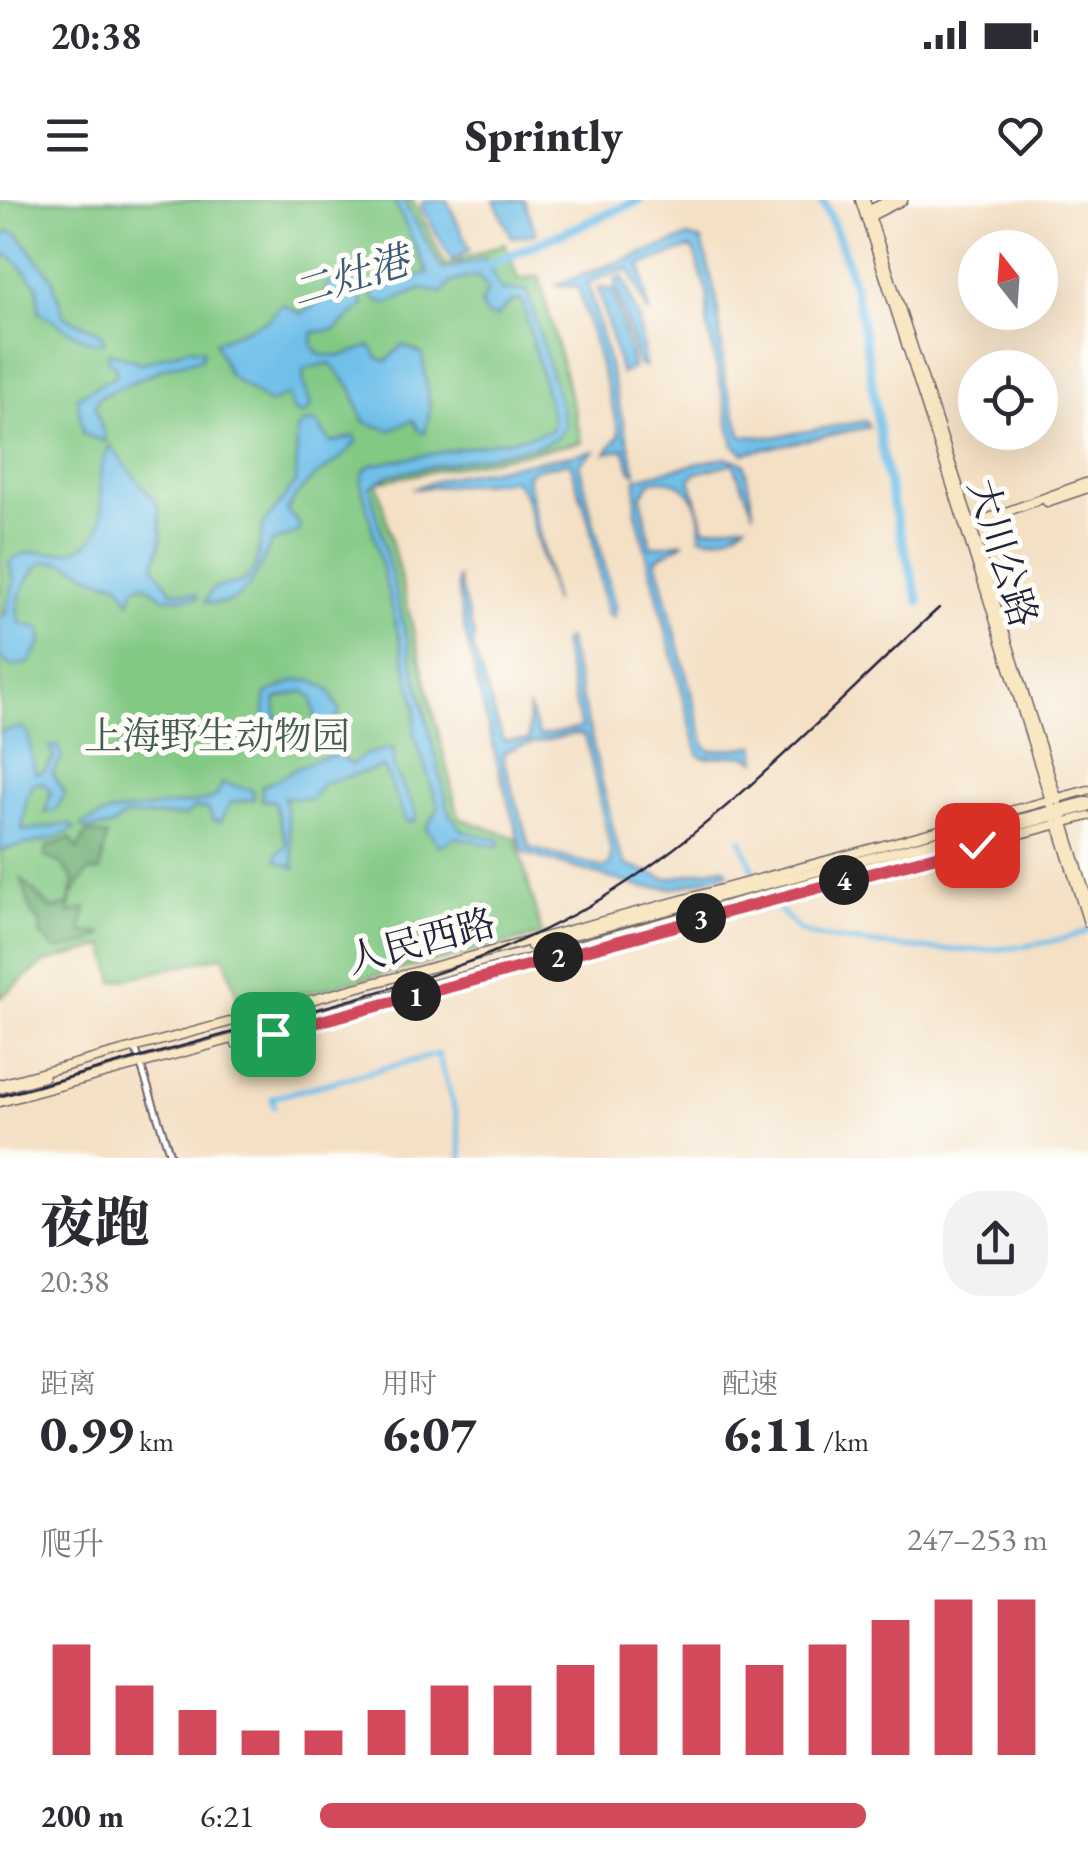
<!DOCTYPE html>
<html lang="zh">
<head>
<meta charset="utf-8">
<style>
  :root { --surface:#fff; --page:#f2f2f3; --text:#2b2b33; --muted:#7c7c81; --accent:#d1495b }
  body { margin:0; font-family:"EB Garamond","Noto Serif SC",serif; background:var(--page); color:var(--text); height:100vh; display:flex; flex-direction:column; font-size:38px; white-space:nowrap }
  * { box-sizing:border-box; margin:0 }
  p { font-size:32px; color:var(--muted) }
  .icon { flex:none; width:55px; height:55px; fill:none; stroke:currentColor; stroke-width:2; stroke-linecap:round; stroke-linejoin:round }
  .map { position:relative; height:958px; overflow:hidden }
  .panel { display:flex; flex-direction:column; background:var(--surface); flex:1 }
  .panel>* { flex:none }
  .needle { width:65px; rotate:343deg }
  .controls { position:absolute; left:958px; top:30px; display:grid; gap:20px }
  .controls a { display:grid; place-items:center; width:100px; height:100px; border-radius:50%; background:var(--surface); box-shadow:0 10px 40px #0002; font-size:50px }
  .pin { position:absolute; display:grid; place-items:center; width:85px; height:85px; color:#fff; margin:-42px; border-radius:20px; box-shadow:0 5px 15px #0006 }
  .km { position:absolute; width:50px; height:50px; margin:-25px; border-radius:50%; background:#222; color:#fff; font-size:28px; line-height:50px; text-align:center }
  .round { display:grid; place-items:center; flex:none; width:105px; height:105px; border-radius:40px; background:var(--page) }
  .summary { display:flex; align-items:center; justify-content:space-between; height:170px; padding:0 40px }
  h1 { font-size:55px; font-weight:800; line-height:75px }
  .figures { display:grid; grid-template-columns:repeat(3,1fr); gap:15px; height:170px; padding:10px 40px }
  .figures div { display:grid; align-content:center }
  .figures b { font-size:50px; font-weight:800 }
  .figures small { font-size:28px; font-weight:400 }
  .figures p { font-size:28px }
  .chart { height:280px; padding:20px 40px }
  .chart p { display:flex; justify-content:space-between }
  .chart svg { width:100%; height:180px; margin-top:10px; stroke:var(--accent); stroke-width:6 }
  ul { padding:0 40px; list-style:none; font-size:32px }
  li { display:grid; grid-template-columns:160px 120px 1fr; align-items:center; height:75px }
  li i { height:25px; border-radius:12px; background:var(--accent) }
  .status { display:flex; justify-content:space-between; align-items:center; height:70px; padding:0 50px; background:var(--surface); direction:ltr }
  .status svg { height:28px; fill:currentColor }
  header { display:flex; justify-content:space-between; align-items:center; height:130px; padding:0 40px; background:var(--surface); font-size:45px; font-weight:800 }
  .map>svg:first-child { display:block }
  .green { fill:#82c984; stroke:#527660; stroke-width:2.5 }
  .forest { fill:#69ad72; stroke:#466856; stroke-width:2.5 }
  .water { fill:#6fc0ea; stroke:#487192; stroke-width:2.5; fill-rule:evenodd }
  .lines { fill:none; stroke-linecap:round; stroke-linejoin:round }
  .canal { stroke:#6fc0ea; stroke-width:5 }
  .river { stroke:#6fc0ea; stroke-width:9 }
  .street-casing { stroke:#6c646b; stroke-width:9 }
  .secondary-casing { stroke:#6c646b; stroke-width:11 }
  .street { stroke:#fff; stroke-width:5 }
  .secondary { stroke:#f9e7c3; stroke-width:8 }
  .rail { stroke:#22223b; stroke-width:2.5 }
  .secondary-bridge-casing { stroke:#6c646b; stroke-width:11; stroke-linecap:butt }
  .secondary-bridge { stroke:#f9e7c3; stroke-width:8 }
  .route-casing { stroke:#fff; stroke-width:20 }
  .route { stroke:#d1495b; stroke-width:12 }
  .labels { text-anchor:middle; stroke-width:10; stroke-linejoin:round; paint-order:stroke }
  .street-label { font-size:38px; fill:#22223b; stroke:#fdfcf7 }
  .park-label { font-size:38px; fill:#445c55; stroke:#fdfcf7 }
  .water-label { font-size:40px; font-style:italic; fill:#3d5978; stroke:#fdfcf7 }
</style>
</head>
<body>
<div class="status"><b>20:38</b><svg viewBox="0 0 49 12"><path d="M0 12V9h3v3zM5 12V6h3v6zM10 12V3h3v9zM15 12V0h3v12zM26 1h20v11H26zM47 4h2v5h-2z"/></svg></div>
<header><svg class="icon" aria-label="menu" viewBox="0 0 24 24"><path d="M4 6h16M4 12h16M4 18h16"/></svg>Sprintly<svg class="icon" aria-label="heart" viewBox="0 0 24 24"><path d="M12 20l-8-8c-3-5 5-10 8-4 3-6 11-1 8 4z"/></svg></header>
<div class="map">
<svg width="1088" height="958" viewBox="0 0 1088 958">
  <rect width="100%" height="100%" fill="#fdfcf7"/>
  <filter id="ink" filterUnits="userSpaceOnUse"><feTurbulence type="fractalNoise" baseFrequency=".01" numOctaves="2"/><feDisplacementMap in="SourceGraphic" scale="20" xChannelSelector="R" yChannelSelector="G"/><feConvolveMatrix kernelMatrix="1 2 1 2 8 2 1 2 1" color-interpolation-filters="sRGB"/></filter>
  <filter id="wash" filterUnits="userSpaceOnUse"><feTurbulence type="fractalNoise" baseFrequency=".0048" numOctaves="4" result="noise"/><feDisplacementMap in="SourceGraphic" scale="40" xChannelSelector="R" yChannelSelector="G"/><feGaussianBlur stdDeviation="2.25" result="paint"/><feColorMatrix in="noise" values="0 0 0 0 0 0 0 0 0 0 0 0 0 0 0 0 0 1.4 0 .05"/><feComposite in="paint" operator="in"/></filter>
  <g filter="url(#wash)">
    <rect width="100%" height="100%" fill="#f4e0c5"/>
    <polygon class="green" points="0,0 413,0 446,66 505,43 518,79 539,76 582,242 377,282 459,618 516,638 542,735 241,809 224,755 114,782 106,746 45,762 0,798"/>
    <polygon class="forest" points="87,632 107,636 100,671 88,672 72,695 69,713 86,708 81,732 103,734 89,743 57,750 40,735 41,723 32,715 22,680 52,709 68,705 74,680 61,663 45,657 47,647 70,638 78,649"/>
    <g class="water">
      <polygon points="394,0 403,0 443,70 485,58 501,90 527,90 566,225 558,237 541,245 389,275 370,287 450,615 463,631 500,640 499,647 456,637 440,646 426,628 439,608 414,534 416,506 361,283 364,271 372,265 540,234 551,230 553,220 522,101 512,101 496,117 486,115 481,105 488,89 477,76 452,82 442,93 422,89 387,104 372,98 377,88 428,73"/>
      <polygon points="424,0 447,0 470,50 452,61 421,6"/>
      <polygon points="494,0 524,0 536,34 512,37"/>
      <polygon points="9,31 18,34 52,78 64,116 101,133 104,143 85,140 39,112 37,85 11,56 0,56 0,38"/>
      <polygon points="688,37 702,41 717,101 725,181 742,236 772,237 866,221 869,227 744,253 734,245 707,124 708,96 694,51 689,48 641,65 649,114 629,69 588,82 636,273 631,271 624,249 606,253 620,234 578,87 555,85"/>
      <polygon points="623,77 639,120 645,167 638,164 616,88 615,80"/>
      <polygon points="339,79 354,85 364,105 335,130 313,132 312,146 320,155 341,156 371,146 378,158 387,161 402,145 422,154 430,208 425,233 420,232 413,220 390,230 364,222 351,188 330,163 304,169 303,181 311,207 303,215 294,211 287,195 269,203 229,175 215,142 268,120 282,104 302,114 322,99 328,83"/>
      <polygon points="598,88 613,90 631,157 633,168 621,174"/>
      <polygon points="189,148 203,150 201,159 169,166 99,197 95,206 106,242 83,234 77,197 115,176 116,167 107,159 109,152 142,163"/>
      <path d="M316,222L331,243L355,236L356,242C332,273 308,270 287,311L299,323V332L272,342C257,372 246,411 205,402L213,388L244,381L255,368L264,324L296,282L297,230L304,223Z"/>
      <path d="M110,246L158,305L162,337L154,366L172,391L197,394L198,398H165L144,384L134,388L130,402L118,382C86,383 77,356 42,363C27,377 11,402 21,424L40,428L42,442L29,463L11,466L0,458V417L6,413L14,380L9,363C33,338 66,369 95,336C112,315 89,279 110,246Z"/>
      <polygon points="594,251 579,264 615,407 613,418 607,413 589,322 570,262 536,269 527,275 554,403 525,294 514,280 412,289 448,277"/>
      <path d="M725,257L744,263L754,313L733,263L696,273L690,279L705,329L746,323C737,333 716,342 700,336C706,306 683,272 651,282L641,296L651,347L685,342L656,359L705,546L711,551L755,546L757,561L744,555L704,558L698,554L636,312V278Z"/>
      <path d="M458,378L474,436L472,444L503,541L529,540L528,506L539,536L581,528L562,444L567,438L618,648L626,665L668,679L723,667L728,673L675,688L641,687L524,653C512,625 451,391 458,378ZM572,534L583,535L587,543L611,652L610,664L604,668L530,648L505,565L503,554C515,544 554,540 572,534Z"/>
      <path d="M311,480L328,489L340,511L328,533L295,541L265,527V495L294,481ZM304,491L312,498L317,526L308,528L277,519L275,499Z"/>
      <polygon points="22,527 28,533 35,573 43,572 54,558 50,546 58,546 62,558 52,574 65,593 56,610 45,613 51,592 43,583 35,583 27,596 22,631 70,624 75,629 56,638 0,650 0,532"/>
      <path d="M393,548L394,569L417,614L415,621L406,622L384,567L323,583L311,599L284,597L295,668L277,661V654L287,646L274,601L262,600V586C291,576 307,555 340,556L351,565L366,554Z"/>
      <polygon points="222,583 252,590 254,599 230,603 220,622 213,620 208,609 194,608 185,616 125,616 110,627 84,629 81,625 109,613 207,601 217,595"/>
    </g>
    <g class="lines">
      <g class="canal">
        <polyline points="741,640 758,681"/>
        <path d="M769,699L800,731L819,737C911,749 998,762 1088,731"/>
        <polyline points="274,907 272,898 438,854 457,918 462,958"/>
      </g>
      <g class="river">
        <path d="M822,0C861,79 868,158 881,244C889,297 905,349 919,401"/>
        <polyline points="481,68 640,0"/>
      </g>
    </g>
  </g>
  <g filter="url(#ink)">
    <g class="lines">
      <g class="street-casing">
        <polyline id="street" points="135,847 171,958"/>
      </g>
      <g class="secondary-casing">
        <g id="secondary">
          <polyline points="860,0 978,368"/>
          <polyline points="865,0 984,365"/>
          <polyline points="867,11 890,0"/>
          <polyline points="869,17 903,0"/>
          <polyline points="1047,302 1088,288"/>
          <polyline points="970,325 1088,282"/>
          <polyline points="989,383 1058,601"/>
          <polyline points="984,386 1051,604"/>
          <polyline points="1063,620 1088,701"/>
          <polyline points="1057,623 1088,723"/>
          <polyline points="531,746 1088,601"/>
          <polyline points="236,844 1088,616"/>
          <polyline points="0,884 1088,590"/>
          <polyline points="0,889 44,877"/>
          <polyline points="0,902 1088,607"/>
        </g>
      </g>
      <use href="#street" class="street"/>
      <use href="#secondary" class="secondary"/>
      <path class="rail" d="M0,896C90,871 180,847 270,822C389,790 510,758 615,690C736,612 833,504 939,408"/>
      <g class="secondary-bridge-casing">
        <g id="secondary-bridge">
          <polyline points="984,365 989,383"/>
          <polyline points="978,368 984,386"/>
        </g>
      </g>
      <use href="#secondary-bridge" class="secondary-bridge"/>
    </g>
  </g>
  <g class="lines" filter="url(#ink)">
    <g class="route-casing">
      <polyline id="route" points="273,834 977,645"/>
    </g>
    <use href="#route" class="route"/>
  </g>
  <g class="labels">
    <g class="street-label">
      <text transform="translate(1003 353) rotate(73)" y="13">大川公路</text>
      <text transform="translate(421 741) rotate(-15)" y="13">人民西路</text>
    </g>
    <g class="park-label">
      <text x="217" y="549">上海野生动物园</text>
    </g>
    <g class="water-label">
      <text transform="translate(350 76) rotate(-17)" y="14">二灶港</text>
    </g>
  </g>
</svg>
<div class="controls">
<a><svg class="needle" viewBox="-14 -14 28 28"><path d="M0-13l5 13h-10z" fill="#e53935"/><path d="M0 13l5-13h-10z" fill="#7c7c81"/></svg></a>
<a><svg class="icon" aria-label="locate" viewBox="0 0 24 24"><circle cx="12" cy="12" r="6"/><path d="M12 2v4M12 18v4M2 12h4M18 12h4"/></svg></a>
</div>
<div class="pin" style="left:273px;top:834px;background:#1e9e55"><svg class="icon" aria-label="arrive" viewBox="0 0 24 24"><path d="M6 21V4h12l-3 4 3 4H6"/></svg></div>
<div class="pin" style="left:977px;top:645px;background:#d93025"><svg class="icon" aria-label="check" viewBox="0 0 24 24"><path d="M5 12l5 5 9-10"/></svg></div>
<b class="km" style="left:416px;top:796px">1</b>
<b class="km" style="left:558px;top:757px">2</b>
<b class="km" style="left:701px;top:718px">3</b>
<b class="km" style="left:844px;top:680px">4</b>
</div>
<section class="panel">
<div class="summary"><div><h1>夜跑</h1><p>20:38</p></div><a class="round"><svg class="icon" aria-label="share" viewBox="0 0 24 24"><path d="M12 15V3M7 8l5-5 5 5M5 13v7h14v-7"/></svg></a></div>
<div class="figures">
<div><p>距离</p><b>0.99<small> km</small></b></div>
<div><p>用时</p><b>6:07</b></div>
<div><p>配速</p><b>6:11<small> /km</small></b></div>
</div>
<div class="chart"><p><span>爬升</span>247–253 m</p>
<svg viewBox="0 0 160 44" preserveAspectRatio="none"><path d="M5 44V17M15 44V27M25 44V33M35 44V38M45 44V38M55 44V33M65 44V27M75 44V27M85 44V22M95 44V17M105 44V17M115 44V22M125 44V17M135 44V11M145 44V6M155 44V6"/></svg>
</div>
<ul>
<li><b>200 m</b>6:21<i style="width:75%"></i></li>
</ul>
</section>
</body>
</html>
